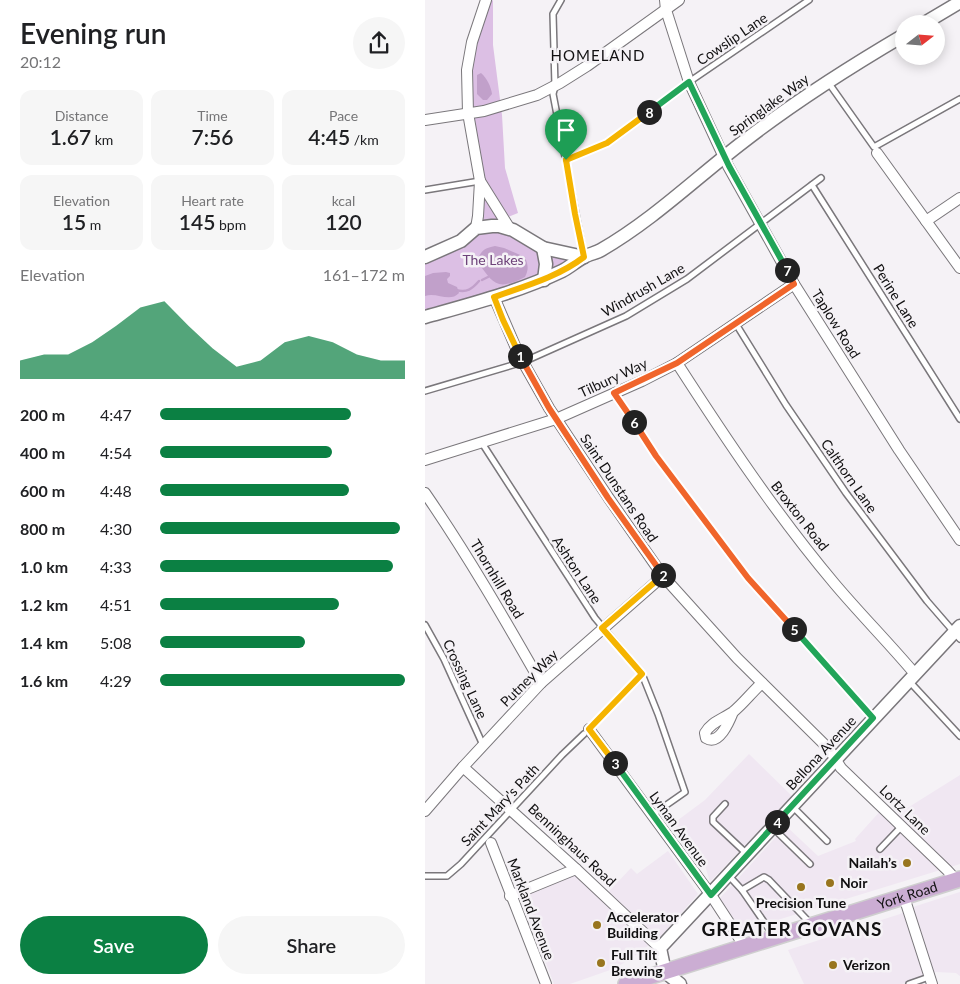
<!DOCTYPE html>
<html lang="en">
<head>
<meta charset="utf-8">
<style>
  :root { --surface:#fff; --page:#f6f6f6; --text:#202124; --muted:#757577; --accent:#0b8043 }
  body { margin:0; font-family:Lato,sans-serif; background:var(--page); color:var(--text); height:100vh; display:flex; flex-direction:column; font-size:19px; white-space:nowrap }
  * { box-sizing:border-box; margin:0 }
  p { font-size:16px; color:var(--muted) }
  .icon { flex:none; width:28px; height:28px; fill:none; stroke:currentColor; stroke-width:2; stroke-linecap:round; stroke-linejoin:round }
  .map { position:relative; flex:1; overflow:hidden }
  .panel { display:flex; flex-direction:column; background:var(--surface); width:425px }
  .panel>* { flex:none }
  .needle { width:32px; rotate:73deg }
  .controls { position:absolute; left:470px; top:15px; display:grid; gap:10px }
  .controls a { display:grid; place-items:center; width:50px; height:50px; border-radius:50%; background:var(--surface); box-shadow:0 2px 12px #0003; font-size:25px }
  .pin { position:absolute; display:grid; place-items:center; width:42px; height:42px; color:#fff; margin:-51px -21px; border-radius:50% 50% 50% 0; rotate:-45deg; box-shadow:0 0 5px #0007 }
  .pin .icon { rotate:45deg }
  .km { position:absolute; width:25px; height:25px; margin:-12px; border-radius:50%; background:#222; color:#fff; font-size:14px; line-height:25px; text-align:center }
  .round { display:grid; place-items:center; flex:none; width:52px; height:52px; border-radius:26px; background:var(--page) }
  .overview { display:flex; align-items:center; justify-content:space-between; height:85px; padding:0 20px }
  h1 { font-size:28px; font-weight:600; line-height:38px }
  .metrics { display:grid; grid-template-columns:repeat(3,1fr); gap:8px; height:85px; padding:5px 20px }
  .metrics div { display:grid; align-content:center; border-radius:12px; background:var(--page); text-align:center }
  .metrics b { font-size:21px; font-weight:600 }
  .metrics small { font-size:14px; font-weight:400 }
  .metrics p { font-size:14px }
  .chart { height:140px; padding:10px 20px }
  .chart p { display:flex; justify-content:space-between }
  .chart svg { width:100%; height:90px; margin-top:5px; fill:var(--accent); opacity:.7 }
  .cta { display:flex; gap:10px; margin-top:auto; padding:10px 20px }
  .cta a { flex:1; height:58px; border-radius:30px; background:var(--accent); color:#fff; font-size:20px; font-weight:600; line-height:58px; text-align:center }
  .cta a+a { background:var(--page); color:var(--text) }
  ul { padding:0 20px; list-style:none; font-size:16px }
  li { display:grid; grid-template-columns:80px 60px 1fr; align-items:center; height:38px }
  li i { height:12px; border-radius:6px; background:var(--accent) }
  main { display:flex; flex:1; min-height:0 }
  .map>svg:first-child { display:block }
  .built { fill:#f0e7f2 }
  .green { fill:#dcbfe4 }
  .water { fill:#c1a0ca }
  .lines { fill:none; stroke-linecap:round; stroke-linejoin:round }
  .stream { stroke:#c1a0ca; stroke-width:2.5 }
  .service-casing { stroke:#7a777b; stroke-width:8 }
  .minor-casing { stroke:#7a777b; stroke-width:12 }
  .tertiary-casing { stroke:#7a777b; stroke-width:15 }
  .primary-casing { stroke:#cfcfcf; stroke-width:18 }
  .service { stroke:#fff; stroke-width:5 }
  .minor { stroke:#fff; stroke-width:10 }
  .tertiary { stroke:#fff; stroke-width:12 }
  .primary { stroke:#cbadd3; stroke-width:15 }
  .split-1-casing { stroke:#fff; stroke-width:10 }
  .split-2-casing { stroke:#fff; stroke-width:10 }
  .split-3-casing { stroke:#fff; stroke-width:10 }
  .split-4-casing { stroke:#fff; stroke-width:10 }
  .split-5-casing { stroke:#fff; stroke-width:10 }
  .split-6-casing { stroke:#fff; stroke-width:10 }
  .split-7-casing { stroke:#fff; stroke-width:10 }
  .split-8-casing { stroke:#fff; stroke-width:10 }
  .split-9-casing { stroke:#fff; stroke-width:10 }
  .split-1 { stroke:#f5b400; stroke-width:6 }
  .split-2 { stroke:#f0652b; stroke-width:6 }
  .split-3 { stroke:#f5b400; stroke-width:6 }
  .split-4 { stroke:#22a559; stroke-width:6 }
  .split-5 { stroke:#22a559; stroke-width:6 }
  .split-6 { stroke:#f0652b; stroke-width:6 }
  .split-7 { stroke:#f0652b; stroke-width:6 }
  .split-8 { stroke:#22a559; stroke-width:6 }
  .split-9 { stroke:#f5b400; stroke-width:6 }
  .poi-dot { fill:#98751e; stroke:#f5f2f6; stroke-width:2 }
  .labels { text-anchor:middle; stroke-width:5; stroke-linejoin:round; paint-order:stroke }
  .street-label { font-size:14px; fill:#111011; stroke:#f5f2f6 }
  .park-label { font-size:14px; fill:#6e437a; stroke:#f5f2f6 }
  .poi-label { font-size:14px; font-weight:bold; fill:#111011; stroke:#f5f2f6; text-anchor:start }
  .neighbourhood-label { font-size:15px; letter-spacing:1px; fill:#111011; stroke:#f5f2f6 }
  .district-label { font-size:19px; font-weight:bold; letter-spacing:1px; fill:#111011; stroke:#f5f2f6 }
</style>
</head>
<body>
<main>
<section class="panel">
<div class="overview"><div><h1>Evening run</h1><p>20:12</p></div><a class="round"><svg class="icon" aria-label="share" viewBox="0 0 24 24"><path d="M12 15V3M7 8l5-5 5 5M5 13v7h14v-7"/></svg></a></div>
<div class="metrics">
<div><p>Distance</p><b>1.67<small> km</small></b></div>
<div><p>Time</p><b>7:56</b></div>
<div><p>Pace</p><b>4:45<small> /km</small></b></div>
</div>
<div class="metrics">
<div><p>Elevation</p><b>15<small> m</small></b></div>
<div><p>Heart rate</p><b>145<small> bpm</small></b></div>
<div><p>kcal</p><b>120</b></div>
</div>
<div class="chart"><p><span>Elevation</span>161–172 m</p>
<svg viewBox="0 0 160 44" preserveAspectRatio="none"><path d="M0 44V35L10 32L20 32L30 26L40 18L50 9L60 6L70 18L80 29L90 38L100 35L110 26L120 23L130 26L140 32L150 35L160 35V44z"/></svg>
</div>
<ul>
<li><b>200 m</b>4:47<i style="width:78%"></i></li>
<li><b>400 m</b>4:54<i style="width:70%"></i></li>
<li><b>600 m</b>4:48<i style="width:77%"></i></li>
<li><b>800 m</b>4:30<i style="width:98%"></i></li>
<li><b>1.0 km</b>4:33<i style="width:95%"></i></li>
<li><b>1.2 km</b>4:51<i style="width:73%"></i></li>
<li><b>1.4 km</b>5:08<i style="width:59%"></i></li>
<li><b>1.6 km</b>4:29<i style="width:100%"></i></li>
</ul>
<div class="cta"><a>Save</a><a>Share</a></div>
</section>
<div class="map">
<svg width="535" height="984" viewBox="0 0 535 984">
  <rect width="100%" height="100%" fill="#f5f2f6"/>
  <g class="built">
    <polygon points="324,754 367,796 285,882 277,856 268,859 245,826 280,800"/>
    <polygon points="535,775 535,864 317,931 295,898 361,826 393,856 431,841 430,839 458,808 468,817"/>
    <polygon points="243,851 273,894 235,937 204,960 188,969 145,984 129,984 95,896 151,873 177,899 206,868 212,874"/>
    <polygon points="535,892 535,976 531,973 511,972 477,984 379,984 363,950 475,914 491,906"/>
  </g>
  <polygon class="green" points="68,0 68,45 77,115 80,168 93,213 75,220 147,259 130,271 0,314 0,262 32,248 57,212 59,199 45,80 49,50 64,3"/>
  <g class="water">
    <path d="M56,73C62,78 66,87 67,94L62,100H58L52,94V75Z"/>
    <path d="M70,246L79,248L100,257C103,265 104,269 100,277C71,292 68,283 52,261C56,251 59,248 70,246Z"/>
    <path d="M21,272L25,273V276L22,279L23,283L32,287L34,293C25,303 12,292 0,296V276L8,273Z"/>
  </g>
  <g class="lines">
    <g class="stream">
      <polyline points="57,280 63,277"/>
      <path d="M31,290C42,293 47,289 54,281"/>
    </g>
    <g class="service-casing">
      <g id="service">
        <polyline points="136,0 128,14 130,86 128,94 159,256"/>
        <polyline points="403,82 449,147 535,99"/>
        <polyline points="141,160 182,143 264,82 384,0"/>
        <polyline points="387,185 535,419"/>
        <polyline points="0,190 55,181"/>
        <polyline points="311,324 361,405 421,493 502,601 535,639"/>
        <polyline points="0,391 98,362 201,316 262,279 396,178"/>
        <polyline points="189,393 231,456 323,578 448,718"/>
        <polyline points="57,443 170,618 217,674 233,714 260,792 227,815"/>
        <polyline points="0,625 19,659 58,745"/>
        <polyline points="484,681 535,736"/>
        <polyline points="164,729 217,674"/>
        <polyline points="300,804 288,817 288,822 322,854"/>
        <polyline points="368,807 402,841"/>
        <polyline points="348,828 385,864"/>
        <polyline points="455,849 477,826"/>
        <polyline points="0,876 22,876 36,864 137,755 159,734"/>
        <polyline points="304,876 317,890 348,935"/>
        <polyline points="317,890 339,877 344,880 386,924"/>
        <polyline points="484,984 504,977"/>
      </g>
    </g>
    <g class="minor-casing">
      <g id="minor">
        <polyline points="240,0 241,10 264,82 303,166 369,284 474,450 535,540"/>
        <polyline points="0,120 59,111 112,95 135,83 162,66 254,0"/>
        <polyline points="452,153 535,268"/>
        <polyline points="55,181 85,229"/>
        <polyline points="501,221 535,198"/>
        <polyline points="51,228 53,216 55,181 43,113 42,70 47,42 61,0"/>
        <polyline points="69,297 94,355 124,408 183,497 238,576 312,658 404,749 416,768 522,870 532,881"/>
        <path d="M252,363C301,439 351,514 409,583C435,614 464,643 490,674"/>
        <polyline points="0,460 131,419 217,381 252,363 369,284"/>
        <path d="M0,493C42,554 79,618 116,683"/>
        <path d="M308,712C304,722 294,746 281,738L280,733C286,722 298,719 308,712C318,704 327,692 337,683"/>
        <polyline points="164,729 286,895 320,947"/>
        <polyline points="38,767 151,869 235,948"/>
        <polyline points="0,811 38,767 116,683 238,576"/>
        <polyline points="66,843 121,984"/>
        <polyline points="85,896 151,869"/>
        <polyline points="479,897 507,984"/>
      </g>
    </g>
    <g class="tertiary-casing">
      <g id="tertiary">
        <polyline points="498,24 535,2"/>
        <polyline points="118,248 121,264 119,280"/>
        <polyline points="0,257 36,241 51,228 67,226 74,226 88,230 118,248 159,257"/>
        <path d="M0,317C46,304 93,292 137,271C145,267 151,261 159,257C164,254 171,253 176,250C228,220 271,178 318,142C369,102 423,68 479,35"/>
        <polyline points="255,984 240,972 235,948 535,626"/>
      </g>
    </g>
    <g class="primary-casing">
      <g id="primary">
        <path id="s1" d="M201,984L535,879"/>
      </g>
    </g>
    <use href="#service" class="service"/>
    <use href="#minor" class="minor"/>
    <use href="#tertiary" class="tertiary"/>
    <use href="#primary" class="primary"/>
  </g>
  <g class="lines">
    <g class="split-1-casing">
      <path id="split-1" d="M95,356L78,320L69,297C100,286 133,277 159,257L150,214L141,160"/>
    </g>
    <g class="split-2-casing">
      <polyline id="split-2" points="95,356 124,408 183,498 238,575"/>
    </g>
    <g class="split-3-casing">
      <polyline id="split-3" points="190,763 164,729 217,674 177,628 238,575"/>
    </g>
    <g class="split-4-casing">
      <polyline id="split-4" points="190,763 286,895 352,822"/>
    </g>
    <g class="split-5-casing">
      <polyline id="split-5" points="352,822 448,718 369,629"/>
    </g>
    <g class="split-6-casing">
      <polyline id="split-6" points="209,422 231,456 323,578 369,629"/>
    </g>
    <g class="split-7-casing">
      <polyline id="split-7" points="209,422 189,393 252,363 369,284 362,270"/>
    </g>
    <g class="split-8-casing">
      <polyline id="split-8" points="224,112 264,82 304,166 362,270"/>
    </g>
    <g class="split-9-casing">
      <polyline id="split-9" points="141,160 182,143 224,112"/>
    </g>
    <use href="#split-1" class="split-1"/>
    <use href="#split-2" class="split-2"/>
    <use href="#split-3" class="split-3"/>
    <use href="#split-4" class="split-4"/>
    <use href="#split-5" class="split-5"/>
    <use href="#split-6" class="split-6"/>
    <use href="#split-7" class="split-7"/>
    <use href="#split-8" class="split-8"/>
    <use href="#split-9" class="split-9"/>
  </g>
  <g class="poi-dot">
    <circle cx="482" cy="863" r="5"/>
    <circle cx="405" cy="883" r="5"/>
    <circle cx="376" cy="887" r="5"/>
    <circle cx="172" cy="925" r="5"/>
    <circle cx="176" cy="963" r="5"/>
    <circle cx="408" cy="965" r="5"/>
  </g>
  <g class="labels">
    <g class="street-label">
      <text transform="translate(307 39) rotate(-34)" y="5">Cowslip Lane</text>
      <text transform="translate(344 105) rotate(-36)" y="5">Springlake Way</text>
      <text transform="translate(218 290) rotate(-30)" y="5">Windrush Lane</text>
      <text transform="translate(471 296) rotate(58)" y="5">Perine Lane</text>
      <text transform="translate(411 324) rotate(58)" y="5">Taplow Road</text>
      <text transform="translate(188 378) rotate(-25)" y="5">Tilbury Way</text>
      <text transform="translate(424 476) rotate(55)" y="5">Calthorn Lane</text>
      <text transform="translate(194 488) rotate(56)" y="5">Saint Dunstans Road</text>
      <text transform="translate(375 516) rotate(52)" y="5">Broxton Road</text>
      <text transform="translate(152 570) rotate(57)" y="5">Ashton Lane</text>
      <text transform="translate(72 579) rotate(59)" y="5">Thornhill Road</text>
      <text transform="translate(104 678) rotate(-45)" y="5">Putney Way</text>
      <text transform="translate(40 679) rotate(65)" y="5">Crossing Lane</text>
      <text transform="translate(396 753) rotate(-47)" y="5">Bellona Avenue</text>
      <text transform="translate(75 805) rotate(-47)" y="5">Saint Mary's Path</text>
      <text transform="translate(480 810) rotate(44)" y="5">Lortz Lane</text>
      <text transform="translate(254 829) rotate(54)" y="5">Lyman Avenue</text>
      <text transform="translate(147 845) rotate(43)" y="5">Benninghaus Road</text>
      <text dy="5" stroke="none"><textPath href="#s1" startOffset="295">York Road</textPath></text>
      <text transform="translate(106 909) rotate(69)" y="5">Markland Avenue</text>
    </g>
    <g class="park-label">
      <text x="68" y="265">The Lakes</text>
    </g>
    <g class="poi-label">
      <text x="472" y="868" text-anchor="end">Nailah’s</text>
      <text x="415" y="888">Noir</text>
      <text x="376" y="908" text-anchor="middle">Precision Tune</text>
      <text x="182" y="922">Accelerator<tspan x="182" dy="16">Building</tspan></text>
      <text x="186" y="960">Full Tilt<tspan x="186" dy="16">Brewing</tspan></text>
      <text x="418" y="970">Verizon</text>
    </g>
    <g class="neighbourhood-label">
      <text x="173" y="61">HOMELAND</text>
    </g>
    <g class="district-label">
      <text x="367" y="936">GREATER GOVANS</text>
    </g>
  </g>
</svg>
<div class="controls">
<a><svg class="needle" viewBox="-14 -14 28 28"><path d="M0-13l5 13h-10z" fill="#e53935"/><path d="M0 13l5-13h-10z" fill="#757577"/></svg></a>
</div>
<div class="pin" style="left:141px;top:160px;background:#1e9e55"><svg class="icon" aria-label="arrive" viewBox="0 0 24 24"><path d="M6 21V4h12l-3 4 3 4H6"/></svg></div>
<b class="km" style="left:95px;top:356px">1</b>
<b class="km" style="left:238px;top:575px">2</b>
<b class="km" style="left:190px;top:763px">3</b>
<b class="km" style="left:352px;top:822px">4</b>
<b class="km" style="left:369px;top:629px">5</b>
<b class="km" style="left:209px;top:422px">6</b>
<b class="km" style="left:362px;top:270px">7</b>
<b class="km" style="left:224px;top:112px">8</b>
</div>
</main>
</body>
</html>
